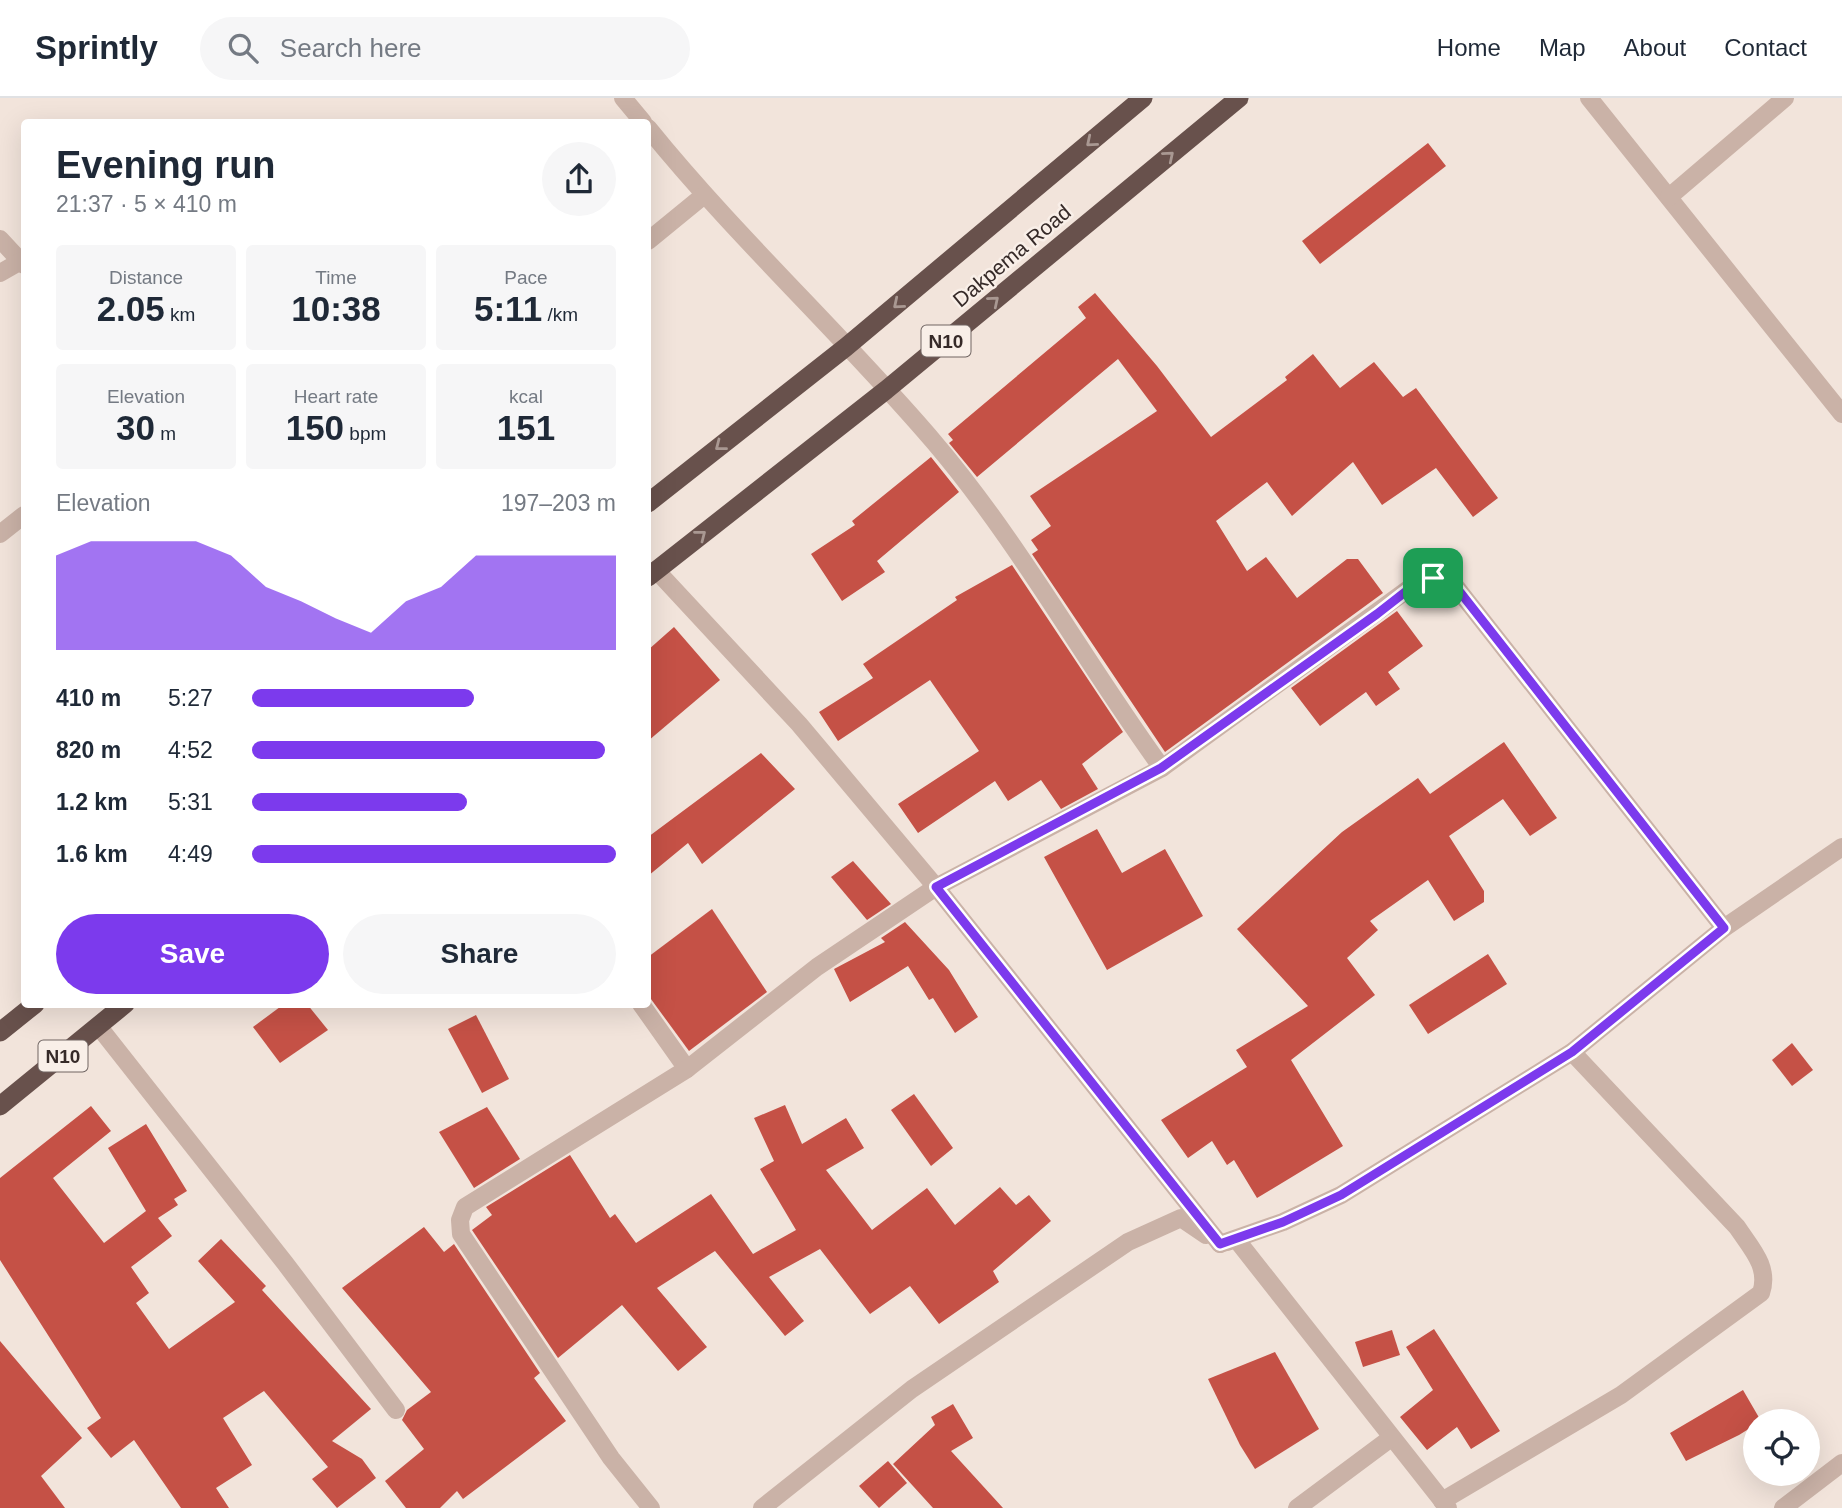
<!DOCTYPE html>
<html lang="en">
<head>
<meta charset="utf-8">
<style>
  :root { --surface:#fff; --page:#f6f6f7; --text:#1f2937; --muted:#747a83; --line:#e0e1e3; --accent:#7c3aed }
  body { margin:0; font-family:Arial,sans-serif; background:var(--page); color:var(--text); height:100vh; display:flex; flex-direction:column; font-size:26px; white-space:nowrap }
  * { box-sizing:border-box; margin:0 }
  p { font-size:23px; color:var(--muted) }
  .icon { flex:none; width:38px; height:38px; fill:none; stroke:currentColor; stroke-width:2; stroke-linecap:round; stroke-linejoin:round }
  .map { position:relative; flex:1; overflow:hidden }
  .panel { position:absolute; left:21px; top:21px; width:630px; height:889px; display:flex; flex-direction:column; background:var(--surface); border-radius:7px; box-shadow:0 7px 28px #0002 }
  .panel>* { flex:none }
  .tools { position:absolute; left:1743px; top:1311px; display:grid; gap:14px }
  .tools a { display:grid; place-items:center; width:77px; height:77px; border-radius:50%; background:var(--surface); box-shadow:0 7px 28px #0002; font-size:35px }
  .pin { position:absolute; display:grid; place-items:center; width:60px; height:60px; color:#fff; margin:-30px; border-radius:14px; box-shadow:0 4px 10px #0006 }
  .round { display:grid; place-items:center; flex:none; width:74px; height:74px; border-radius:37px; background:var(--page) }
  .overview { display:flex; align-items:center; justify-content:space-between; height:119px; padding:0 35px }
  h1 { font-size:38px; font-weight:800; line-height:52px }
  .stats { display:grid; grid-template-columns:repeat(3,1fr); gap:10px; height:119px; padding:7px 35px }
  .stats div { display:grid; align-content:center; border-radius:7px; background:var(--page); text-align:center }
  .stats b { font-size:35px; font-weight:800 }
  .stats small { font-size:19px; font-weight:400 }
  .stats p { font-size:19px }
  .chart { height:196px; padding:14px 35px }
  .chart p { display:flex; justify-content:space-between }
  .chart svg { width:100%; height:126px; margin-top:7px; fill:var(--accent); opacity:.7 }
  .cta { display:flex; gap:14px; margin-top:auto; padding:14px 35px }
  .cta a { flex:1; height:80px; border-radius:42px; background:var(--accent); color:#fff; font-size:28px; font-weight:800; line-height:80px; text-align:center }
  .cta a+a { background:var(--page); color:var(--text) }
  ul { padding:0 35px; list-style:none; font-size:23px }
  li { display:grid; grid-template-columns:112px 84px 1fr; align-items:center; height:52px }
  li i { height:18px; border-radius:9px; background:var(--accent) }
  header { display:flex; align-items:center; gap:42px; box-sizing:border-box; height:98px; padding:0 35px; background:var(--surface); border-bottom:2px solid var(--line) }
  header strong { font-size:33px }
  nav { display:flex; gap:38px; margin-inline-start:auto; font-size:24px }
  .search { width:490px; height:63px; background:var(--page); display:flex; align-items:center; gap:18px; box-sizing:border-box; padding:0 24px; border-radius:38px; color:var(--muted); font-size:26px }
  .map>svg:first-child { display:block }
  .building { fill:#c55146 }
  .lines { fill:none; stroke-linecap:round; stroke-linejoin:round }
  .minor { stroke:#cab2a7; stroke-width:18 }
  .trunk { stroke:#68514c; stroke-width:19 }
  .oneway { stroke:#a99892 }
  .route-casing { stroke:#fff; stroke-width:14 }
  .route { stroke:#7c3aed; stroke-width:9 }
  .labels { text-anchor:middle; stroke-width:5; stroke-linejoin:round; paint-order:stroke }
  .shield { fill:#f9efe8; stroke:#706562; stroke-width:2 }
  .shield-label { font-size:19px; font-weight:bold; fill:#362a28 }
  .street-label { font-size:21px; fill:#362a28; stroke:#f9efe8 }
</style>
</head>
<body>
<header>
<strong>Sprintly</strong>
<div class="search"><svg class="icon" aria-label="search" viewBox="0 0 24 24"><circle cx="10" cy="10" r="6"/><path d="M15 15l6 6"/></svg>Search here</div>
<nav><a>Home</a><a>Map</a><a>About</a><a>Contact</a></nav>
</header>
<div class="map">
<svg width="1842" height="1410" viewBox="0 0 1842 1410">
  <rect width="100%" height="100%" fill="#f2e4db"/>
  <g class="building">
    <polygon points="1428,45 1446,68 1320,166 1302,143"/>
    <polygon points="1095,195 1157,268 1211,339 1287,282 1285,279 1313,256 1340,290 1374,264 1403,299 1416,290 1498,400 1473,419 1436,370 1382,407 1353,364 1292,418 1267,384 1216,423 1247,473 1266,459 1297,500 1347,461 1358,461 1383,495 1165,654 1032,456 1038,452 1031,442 1051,428 1030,398 1157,313 1118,261 977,379 949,345 953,342 948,336 1086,220 1078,209"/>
    <polygon points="931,359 959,394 877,463 885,474 842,503 811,456 855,427 852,423"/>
    <polygon points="1012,467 1123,634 1082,666 1098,691 1061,711 1041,682 1008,703 995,683 918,735 898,706 979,653 930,582 838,643 819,614 873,580 863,566 957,502 955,499"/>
    <polygon points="1397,513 1423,548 1388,574 1400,591 1376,608 1366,594 1320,628 1291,590"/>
    <polygon points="674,529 720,582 648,643 648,552"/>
    <polygon points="1504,644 1557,720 1530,738 1503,701 1449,738 1484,793 1484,804 1454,823 1428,782 1370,823 1378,832 1347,860 1375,897 1291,962 1343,1048 1257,1100 1234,1062 1227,1067 1212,1043 1188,1060 1161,1022 1247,969 1236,952 1308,908 1237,831 1342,734 1418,680 1430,696"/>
    <polygon points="761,655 795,691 702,766 688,745 648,778 648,739"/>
    <polygon points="1097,731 1122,775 1165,751 1203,818 1107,872 1044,759"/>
    <polygon points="853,763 891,806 867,822 831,779"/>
    <polygon points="712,811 767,894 689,953 648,897 648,859"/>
    <polygon points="905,824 949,872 978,919 955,935 933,900 929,902 908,868 850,904 834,871 885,844 881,840"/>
    <polygon points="1488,856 1507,886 1428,936 1409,907"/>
    <polygon points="284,906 307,906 328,932 280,965 253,929"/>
    <polygon points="476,917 509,981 482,995 448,931"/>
    <polygon points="1792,945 1813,972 1792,988 1772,962"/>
    <polygon points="914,996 953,1050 931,1068 891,1012"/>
    <polygon points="785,1007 802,1046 846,1020 864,1050 826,1072 872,1132 927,1090 955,1127 1000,1089 1016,1107 1029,1097 1051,1123 993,1173 999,1184 939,1226 910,1188 870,1216 820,1151 769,1179 804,1223 785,1238 715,1153 657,1190 707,1249 678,1273 622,1207 558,1260 472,1132 492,1117 486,1109 570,1057 610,1120 615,1116 636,1145 711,1096 753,1156 796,1132 760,1071 774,1063 754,1020"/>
    <polygon points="91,1008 111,1033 53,1080 104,1145 146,1113 108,1050 146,1026 187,1093 174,1101 178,1107 158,1120 172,1138 131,1169 149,1195 136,1205 169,1251 235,1204 198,1163 221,1141 266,1188 262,1192 371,1311 332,1343 362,1361 376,1380 337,1410 312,1381 328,1369 264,1293 223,1320 252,1367 216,1390 229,1410 181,1410 134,1342 111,1360 87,1330 101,1320 0,1162 0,1080"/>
    <polygon points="487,1009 520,1061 474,1090 439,1034"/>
    <polygon points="424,1129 444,1154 454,1146 540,1275 534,1280 566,1323 463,1401 457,1393 440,1410 406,1410 385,1383 424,1351 402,1322 407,1312 431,1294 342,1190"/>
    <polygon points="1434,1231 1500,1333 1471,1351 1457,1329 1427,1352 1400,1319 1433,1292 1406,1249"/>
    <polygon points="1392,1232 1400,1257 1363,1269 1355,1244"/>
    <polygon points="0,1243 82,1340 41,1378 65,1410 0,1410"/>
    <polygon points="1275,1254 1319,1331 1255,1371 1240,1347 1208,1281"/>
    <polygon points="1743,1292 1761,1323 1755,1323 1755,1327 1739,1337 1686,1363 1670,1335"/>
    <polygon points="953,1306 973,1340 951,1353 1003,1410 933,1410 893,1366 935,1327 931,1319"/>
    <polygon points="888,1363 907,1385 879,1410 859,1388"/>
  </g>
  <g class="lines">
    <g class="minor">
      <polyline points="623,0 643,24"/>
      <polyline points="1589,0 1842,316"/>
      <path d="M648,30C737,140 842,236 934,344C1020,445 1084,563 1162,670"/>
      <polyline points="1669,99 1785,0"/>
      <polyline points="0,141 24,167"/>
      <polyline points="648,143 703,98"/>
      <polyline points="0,175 21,163"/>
      <polyline points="0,436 24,417"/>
      <polyline points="656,472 799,626 936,789 1220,1146"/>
      <polyline points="641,906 687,971"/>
      <polyline points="99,929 285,1165 396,1312"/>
      <polyline points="1227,1144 1236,1141 1448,1410"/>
      <polyline points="1220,1146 1283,1124 1341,1097 1572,954 1724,830 1842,749"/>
      <path d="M1442,1403L1621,1297L1761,1195C1770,1169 1751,1150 1737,1129L1572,954"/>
      <polyline points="651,1410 611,1360 461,1136 460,1122 465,1109 687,971 817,869 936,789 1162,670 1418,484 1433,480 1456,489 1724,830"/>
      <polyline points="762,1410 912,1291 1128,1144 1181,1120 1206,1137"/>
      <polyline points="1297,1410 1391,1340"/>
      <polyline points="1783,1410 1842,1365"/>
    </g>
    <g class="trunk">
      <polyline points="648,405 846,249 1143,0"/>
      <polyline points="648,479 886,292 1239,0"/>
      <polyline points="0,934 35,906"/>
      <polyline points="0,1008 125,906"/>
    </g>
  </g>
  <defs><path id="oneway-chevron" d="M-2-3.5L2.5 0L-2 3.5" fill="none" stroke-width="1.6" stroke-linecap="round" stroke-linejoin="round" transform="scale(1.75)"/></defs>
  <g class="oneway">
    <use href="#oneway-chevron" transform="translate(1091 44) rotate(140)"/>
    <use href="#oneway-chevron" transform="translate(1169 58) rotate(-40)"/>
    <use href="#oneway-chevron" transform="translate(994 203) rotate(-40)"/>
    <use href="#oneway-chevron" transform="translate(898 206) rotate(140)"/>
    <use href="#oneway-chevron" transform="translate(720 348) rotate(142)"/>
    <use href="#oneway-chevron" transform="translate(701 437) rotate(-38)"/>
  </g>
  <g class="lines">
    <g class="route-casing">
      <polygon id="route" points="1433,480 1456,489 1724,830 1572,954 1341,1097 1283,1124 1220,1146 936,789 1161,670 1377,516 1418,484"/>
    </g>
    <use href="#route" class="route"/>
  </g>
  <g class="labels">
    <g class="shield">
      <rect x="921.5" y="227.5" width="49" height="31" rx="5"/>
      <rect x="38.5" y="942.5" width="49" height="31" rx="5"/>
    </g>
    <g class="shield-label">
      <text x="946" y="250">N10</text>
      <text x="63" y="965">N10</text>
    </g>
    <g class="street-label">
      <text transform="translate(1012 158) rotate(-40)" y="7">Dakpema Road</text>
    </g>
  </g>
</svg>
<div class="tools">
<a><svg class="icon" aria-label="locate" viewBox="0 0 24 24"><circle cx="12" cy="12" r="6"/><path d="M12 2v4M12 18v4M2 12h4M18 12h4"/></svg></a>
</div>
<div class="pin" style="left:1433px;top:480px;background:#1e9e55"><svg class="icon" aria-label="arrive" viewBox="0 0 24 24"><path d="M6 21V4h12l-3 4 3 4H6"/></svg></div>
<section class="panel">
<div class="overview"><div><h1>Evening run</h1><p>21:37 · 5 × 410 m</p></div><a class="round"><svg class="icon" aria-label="share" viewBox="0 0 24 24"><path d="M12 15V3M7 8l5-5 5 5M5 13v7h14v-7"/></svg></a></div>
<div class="stats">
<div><p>Distance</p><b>2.05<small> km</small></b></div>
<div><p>Time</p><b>10:38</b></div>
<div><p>Pace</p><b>5:11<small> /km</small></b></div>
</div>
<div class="stats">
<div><p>Elevation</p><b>30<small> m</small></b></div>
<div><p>Heart rate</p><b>150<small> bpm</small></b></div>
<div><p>kcal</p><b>151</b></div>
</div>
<div class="chart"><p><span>Elevation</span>197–203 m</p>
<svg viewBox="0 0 160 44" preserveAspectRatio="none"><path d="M0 44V11L10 6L20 6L30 6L40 6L50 11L60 22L70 27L80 33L90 38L100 27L110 22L120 11L130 11L140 11L150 11L160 11V44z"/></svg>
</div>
<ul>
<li><b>410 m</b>5:27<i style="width:61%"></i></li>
<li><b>820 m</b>4:52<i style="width:97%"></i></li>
<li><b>1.2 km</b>5:31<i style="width:59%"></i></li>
<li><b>1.6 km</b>4:49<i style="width:100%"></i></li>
</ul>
<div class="cta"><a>Save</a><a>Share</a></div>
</section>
</div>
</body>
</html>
